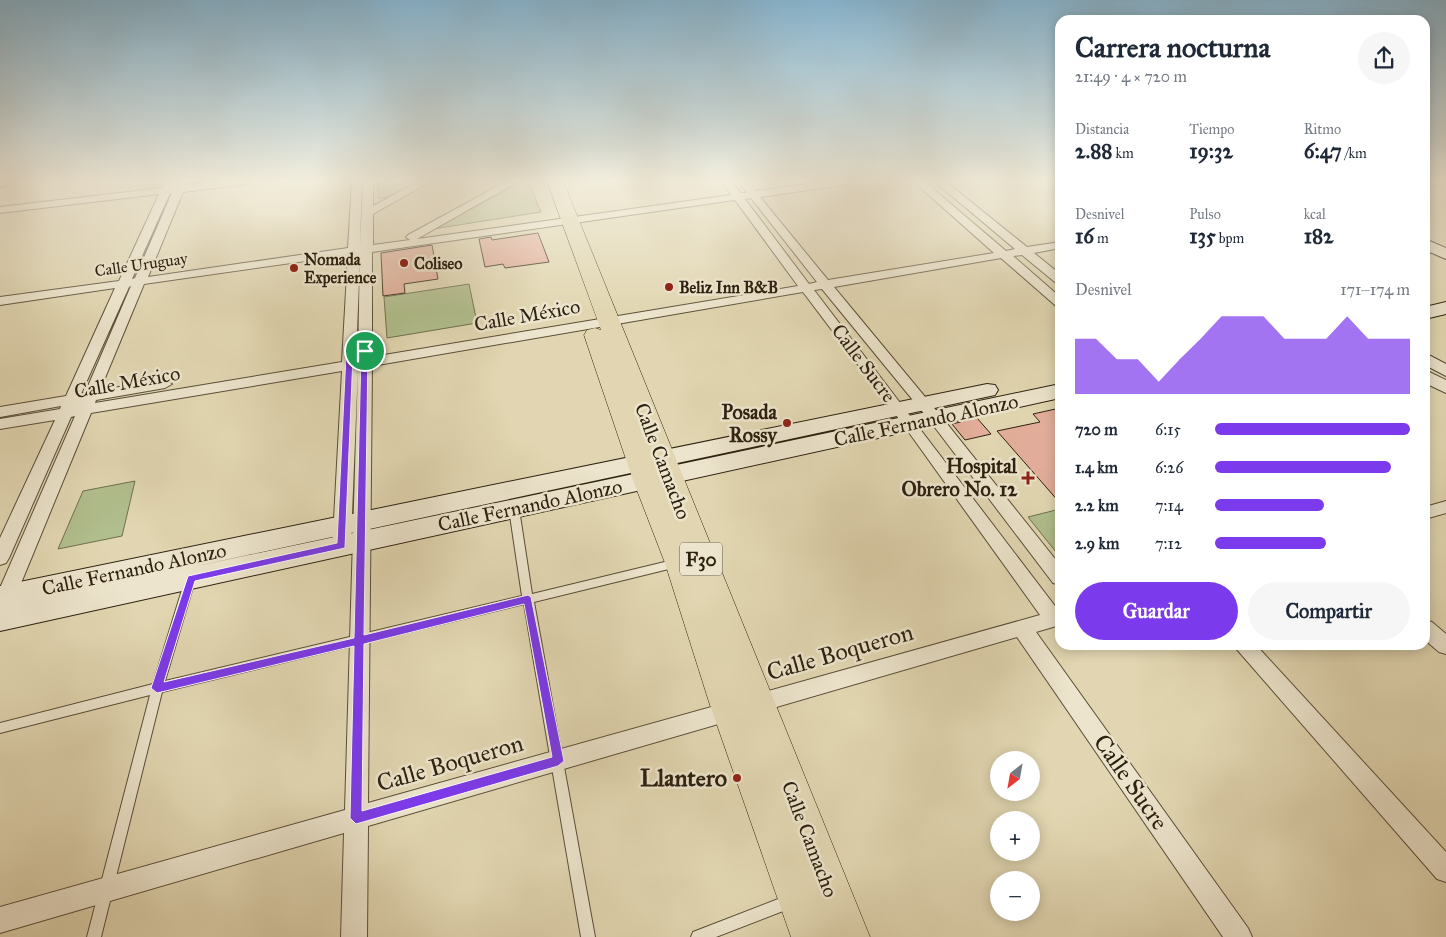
<!DOCTYPE html>
<html lang="es">
<head>
<meta charset="utf-8">
<style>
  :root { --surface:#fff; --page:#f6f6f7; --text:#1f2937; --muted:#747a83; --accent:#7c3aed }
  body { margin:0; font-family:"IM FELL Great Primer",serif; background:var(--page); color:var(--text); height:100vh; display:flex; flex-direction:column; font-size:19px; white-space:nowrap }
  * { box-sizing:border-box; margin:0 }
  p { font-size:16px; color:var(--muted) }
  .icon { flex:none; width:28px; height:28px; fill:none; stroke:currentColor; stroke-width:2; stroke-linecap:round; stroke-linejoin:round }
  .map { position:relative; flex:1; overflow:hidden }
  .details { position:absolute; left:1055px; top:15px; width:375px; height:635px; display:flex; flex-direction:column; background:var(--surface); border-radius:15px; box-shadow:0 2px 12px #0003 }
  .details>* { flex:none }
  .needle { width:32px; rotate:211deg }
  .buttons { position:absolute; left:990px; top:751px; display:grid; gap:10px }
  .buttons a { display:grid; place-items:center; width:50px; height:50px; border-radius:50%; background:var(--surface); box-shadow:0 2px 12px #0003; font-size:25px }
  .pin { position:absolute; display:grid; place-items:center; width:42px; height:42px; color:#fff; margin:-21px; border:2px solid #fff; border-radius:50%; box-shadow:0 1px 5px #0007 }
  .round { display:grid; place-items:center; flex:none; width:52px; height:52px; border-radius:26px; background:var(--page) }
  .headline { display:flex; align-items:center; justify-content:space-between; height:85px; padding:0 20px }
  h1 { font-size:28px; font-weight:700; line-height:38px }
  .figures { display:grid; grid-template-columns:repeat(3,1fr); gap:8px; height:85px; padding:5px 20px }
  .figures div { display:grid; align-content:center }
  .figures b { font-size:21px; font-weight:700 }
  .figures small { font-size:14px; font-weight:400 }
  .figures p { font-size:14px }
  .chart { height:140px; padding:10px 20px }
  .chart p { display:flex; justify-content:space-between }
  .chart svg { width:100%; height:90px; margin-top:5px; fill:var(--accent); opacity:.7 }
  .action { display:flex; gap:10px; margin-top:auto; padding:10px 20px }
  .action a { flex:1; height:58px; border-radius:30px; background:var(--accent); color:#fff; font-size:20px; font-weight:700; line-height:58px; text-align:center }
  .action a+a { background:var(--page); color:var(--text) }
  ul { padding:0 20px; list-style:none; font-size:16px }
  li { display:grid; grid-template-columns:80px 60px 1fr; align-items:center; height:38px }
  li i { height:12px; border-radius:6px; background:var(--accent) }
  .map>svg:first-child { display:block }
  .green { fill:#b1be8d; stroke:#6f704e }
  .building { fill:#e3ae9b; stroke:#2d2110 }
  .lines { fill:none; stroke-linecap:round; stroke-linejoin:round }
  .service-casing { stroke:#5a4e38; stroke-width:2 }
  .minor-casing { stroke:#5a4e38; stroke-width:2 }
  .tertiary-casing { stroke:#5a4e38; stroke-width:2 }
  .secondary-casing { stroke:#2d2110; stroke-width:2 }
  .trunk-casing { stroke:#2d2110; stroke-width:1 }
  .service { fill:#ece4cc; fill-rule:evenodd }
  .minor { fill:#ece4cc; fill-rule:evenodd }
  .tertiary { fill:#ece4cc; fill-rule:evenodd }
  .secondary { fill:#ece4cc; fill-rule:evenodd }
  .trunk { fill:#e1d6b1; fill-rule:evenodd }
  .route { fill:#7c3aed; stroke:#fff; fill-rule:evenodd }
  .poi-dot { fill:#8f2418; stroke:#ece4cc; stroke-width:2 }
  .labels { text-anchor:middle; stroke-width:5; stroke-linejoin:round; paint-order:stroke }
  .far-poi-label { font-size:16px; font-weight:bold; fill:#2d2110; stroke:#ece4cc; text-anchor:start }
  .far-street-label { font-size:16px; fill:#2d2110; stroke:#ece4cc }
  .shield { fill:#ece4cc; stroke:#665c48; stroke-width:1 }
  .shield-label { font-size:19px; font-weight:bold; fill:#2d2110 }
  .street-label { font-size:20px; fill:#2d2110; stroke:#ece4cc }
  .poi-label { font-size:20px; font-weight:bold; fill:#2d2110; stroke:#ece4cc; text-anchor:end }
  .near-street-label { font-size:24px; fill:#2d2110; stroke:#ece4cc }
  .near-poi-label { font-size:24px; font-weight:bold; fill:#2d2110; stroke:#ece4cc; text-anchor:end }
</style>
</head>
<body>
<div class="map">
<svg width="1446" height="937" viewBox="0 0 1446 937">
  <rect width="100%" height="100%" fill="#e1d6b1"/>
  <filter id="stains"><feTurbulence type="fractalNoise" baseFrequency=".004" numOctaves="4"/><feColorMatrix values="0 0 0 0 .2 0 0 0 0 .09 0 0 0 0 .02 0 0 0 .5 -.17"/></filter>
  <radialGradient id="worn" r=".72"><stop offset=".6" stop-color="#630" stop-opacity="0"/><stop offset="1" stop-color="#630" stop-opacity=".3"/></radialGradient>
  <g class="green">
    <path d="M378,181H421C409,187 392,200 378,198Z"/>
    <polygon points="524,181 528,181 541,212 433,229"/>
    <polygon points="469,284 477,323 387,338 384,297"/>
    <polygon points="135,481 122,536 58,549 83,491"/>
    <polygon points="1060,509 1060,557 1028,517"/>
  </g>
  <g class="building">
    <polygon points="538,233 549,262 505,268 503,264 485,267 479,239 491,237 492,240"/>
    <polygon points="432,245 438,279 404,284 405,293 383,296 381,253"/>
    <polygon points="1060,408 1060,503 997,431 1040,422 1033,414"/>
    <polygon points="977,418 991,434 965,440 952,424"/>
  </g>
  <g class="lines">
    <g class="service-casing">
      <g id="service">
        <polygon points="514,506 517,507 519,509 532,594 677,559 680,560 682,563 680,566 677,567 534,602 595,937 581,937 524,604 162,692 101,937 87,937 150,695 0,733 0,723 153,684 185,580 186,577 190,576 194,577 195,580 165,681 522,596 509,509 511,507"/>
        <polygon points="791,894 796,896 798,901 796,906 716,937 691,937 693,932"/>
      </g>
    </g>
    <g class="minor-casing">
      <g id="minor">
        <path d="M165,181H175L173,187L177,181H187L185,185L222,181H251L246,184L183,192L148,277L348,248L352,181H362L360,247L363,181H373V206L420,181H432L373,214V245L410,240L406,237L408,235L507,181H519L417,239L731,195L722,181H732L741,193H747L738,181H748L756,191L830,181H855L850,184L760,197L828,280L994,253L913,181H924L1006,251L1015,249L934,181H945L1027,247L1060,242V248L1034,253L1060,274V284L1056,283L1022,255L1013,256L1060,297V307L1056,306L1001,258L834,287L940,415L1060,565V585L1053,583L930,421L822,289L814,290L1058,610L1060,609V625L1036,632L1248,928L1252,937H1223L1017,637L368,826L367,937H341L344,833L0,933V907L345,810L358,368L351,538L348,543L342,545L336,543L333,538L342,371L91,413L10,610L7,616L0,618V588L75,416L71,417L9,558L6,563L0,565V538L55,420L0,429V419L60,409L61,406L0,417V407L66,396L115,288L0,305V297L119,281L159,194L0,213V207L162,188ZM170,193H172L135,278L132,279ZM751,198L817,282L809,284L745,199ZM735,200L798,286L372,357V252ZM360,254L358,359H356ZM348,255L342,362L95,403L96,400L165,388L172,384L165,380L100,390L144,284ZM131,286L85,393L81,394L129,287ZM803,292L905,427L1040,615L368,803L372,366Z"/>
        <polygon points="1425,181 1446,181 1446,183 1425,187"/>
        <polygon points="1446,501 1446,513 1425,519 1425,507"/>
        <polygon points="1425,620 1432,622 1446,634 1446,654 1439,652 1425,640"/>
        <polygon points="1233,645 1256,645 1446,852 1446,882 1437,879"/>
      </g>
    </g>
    <g class="tertiary-casing">
      <g id="tertiary">
        <polygon points="1425,353 1446,364 1446,376 1425,365"/>
        <polygon points="1425,370 1446,380 1446,393 1425,383"/>
      </g>
    </g>
    <g class="secondary-casing">
      <g id="secondary">
        <polygon points="0,181 9,181 5,186 0,187"/>
        <polygon points="1425,239 1446,248 1446,259 1425,250"/>
        <polygon points="1446,302 1446,314 1425,319 1425,307"/>
        <polygon points="987,384 995,385 998,390 995,395 192,567 1060,384 1060,398 0,631 0,586"/>
      </g>
    </g>
    <g class="trunk-casing">
      <polygon id="trunk" points="547,181 563,181 870,937 791,937 709,702 665,563 633,480 584,335 587,330 595,328 601,330"/>
    </g>
    <use href="#service" class="service"/>
    <use href="#minor" class="minor"/>
    <use href="#tertiary" class="tertiary"/>
    <use href="#secondary" class="secondary"/>
    <use href="#trunk" class="trunk"/>
  </g>
  <linearGradient id="sky" x2="0" y2="1"><stop stop-color="#87b6d2"/><stop offset="0.58" stop-color="#f2eddc"/><stop offset="1" stop-color="#f2eddc" stop-opacity="0"/></linearGradient>
  <rect width="1446" height="312" fill="url(#sky)"/>
  <path class="route" d="M365,349L368,351L364,635L528,595L531,597L564,761L558,766L356,824L350,818L354,646L157,693L151,688L188,576L337,543L346,354ZM361,354L354,638L164,682L195,581L345,548L353,355ZM524,604L552,757L362,811L364,644Z"/>
  <g class="poi-dot">
    <circle cx="404" cy="263" r="5"/>
    <circle cx="294" cy="268" r="5"/>
    <circle cx="669" cy="287" r="5"/>
    <circle cx="787" cy="423" r="5"/>
    <path d="M1025.5 470.5h5v5h5v5h-5v5h-5v-5h-5v-5h5z"/>
    <circle cx="737" cy="778" r="5"/>
  </g>
  <g class="labels">
    <g class="far-poi-label">
      <text x="304" y="265">Nomada<tspan x="304" dy="18">Experience</tspan></text>
      <text x="414" y="269">Coliseo</text>
      <text x="679" y="293">Beliz Inn B&amp;B</text>
    </g>
    <g class="far-street-label">
      <text transform="translate(141 264) rotate(-8)" y="6">Calle Uruguay</text>
    </g>
    <rect class="shield" x="680" y="542.5" width="42" height="33" rx="4"/>
    <g class="shield-label">
      <text x="701" y="566">F30</text>
    </g>
    <g class="street-label">
      <text transform="translate(527 315) rotate(-10)" y="7">Calle México</text>
      <text transform="translate(864 363) rotate(53)" y="7">Calle Sucre</text>
      <text transform="translate(127 382) rotate(-10)" y="7">Calle México</text>
      <text transform="translate(926 420) rotate(-12)" y="7">Calle Fernando Alonzo</text>
      <text transform="translate(663 461) rotate(69)" y="7">Calle Camacho</text>
      <text transform="translate(530 505) rotate(-12)" y="7">Calle Fernando Alonzo</text>
      <text transform="translate(134 569) rotate(-12)" y="7">Calle Fernando Alonzo</text>
      <text transform="translate(810 839) rotate(69)" y="7">Calle Camacho</text>
    </g>
    <g class="poi-label">
      <text x="777" y="419">Posada<tspan x="777" dy="23">Rossy</tspan></text>
      <text x="1017" y="473">Hospital<tspan x="1017" dy="23">Obrero No. 12</tspan></text>
    </g>
    <g class="near-street-label">
      <text transform="translate(840 652) rotate(-16)" y="8">Calle Boqueron</text>
      <text transform="translate(450 763) rotate(-16)" y="8">Calle Boqueron</text>
      <text transform="translate(1131 782) rotate(55)" y="8">Calle Sucre</text>
    </g>
    <g class="near-poi-label">
      <text x="727" y="786">Llantero</text>
    </g>
  </g>
  <rect width="100%" height="100%" filter="url(#stains)"/>
  <rect width="100%" height="100%" fill="url(#worn)"/>
</svg>
<div class="buttons">
<a><svg class="needle" viewBox="-14 -14 28 28"><path d="M0-13l5 13h-10z" fill="#e53935"/><path d="M0 13l5-13h-10z" fill="#747a83"/></svg></a>
<a>+</a>
<a>−</a>
</div>
<div class="pin" style="left:365px;top:351px;background:#1e9e55"><svg class="icon" aria-label="arrive" viewBox="0 0 24 24"><path d="M6 21V4h12l-3 4 3 4H6"/></svg></div>
<section class="details">
<div class="headline"><div><h1>Carrera nocturna</h1><p>21:49 · 4 × 720 m</p></div><a class="round"><svg class="icon" aria-label="share" viewBox="0 0 24 24"><path d="M12 15V3M7 8l5-5 5 5M5 13v7h14v-7"/></svg></a></div>
<div class="figures">
<div><p>Distancia</p><b>2.88<small> km</small></b></div>
<div><p>Tiempo</p><b>19:32</b></div>
<div><p>Ritmo</p><b>6:47<small> /km</small></b></div>
</div>
<div class="figures">
<div><p>Desnivel</p><b>16<small> m</small></b></div>
<div><p>Pulso</p><b>135<small> bpm</small></b></div>
<div><p>kcal</p><b>182</b></div>
</div>
<div class="chart"><p><span>Desnivel</span>171–174 m</p>
<svg viewBox="0 0 160 44" preserveAspectRatio="none"><path d="M0 44V17L10 17L20 27L30 27L40 38L50 27L60 17L70 6L80 6L90 6L100 17L110 17L120 17L130 6L140 17L150 17L160 17V44z"/></svg>
</div>
<ul>
<li><b>720 m</b>6:15<i style="width:100%"></i></li>
<li><b>1.4 km</b>6:26<i style="width:90%"></i></li>
<li><b>2.2 km</b>7:14<i style="width:56%"></i></li>
<li><b>2.9 km</b>7:12<i style="width:57%"></i></li>
</ul>
<div class="action"><a>Guardar</a><a>Compartir</a></div>
</section>
</div>
</body>
</html>
